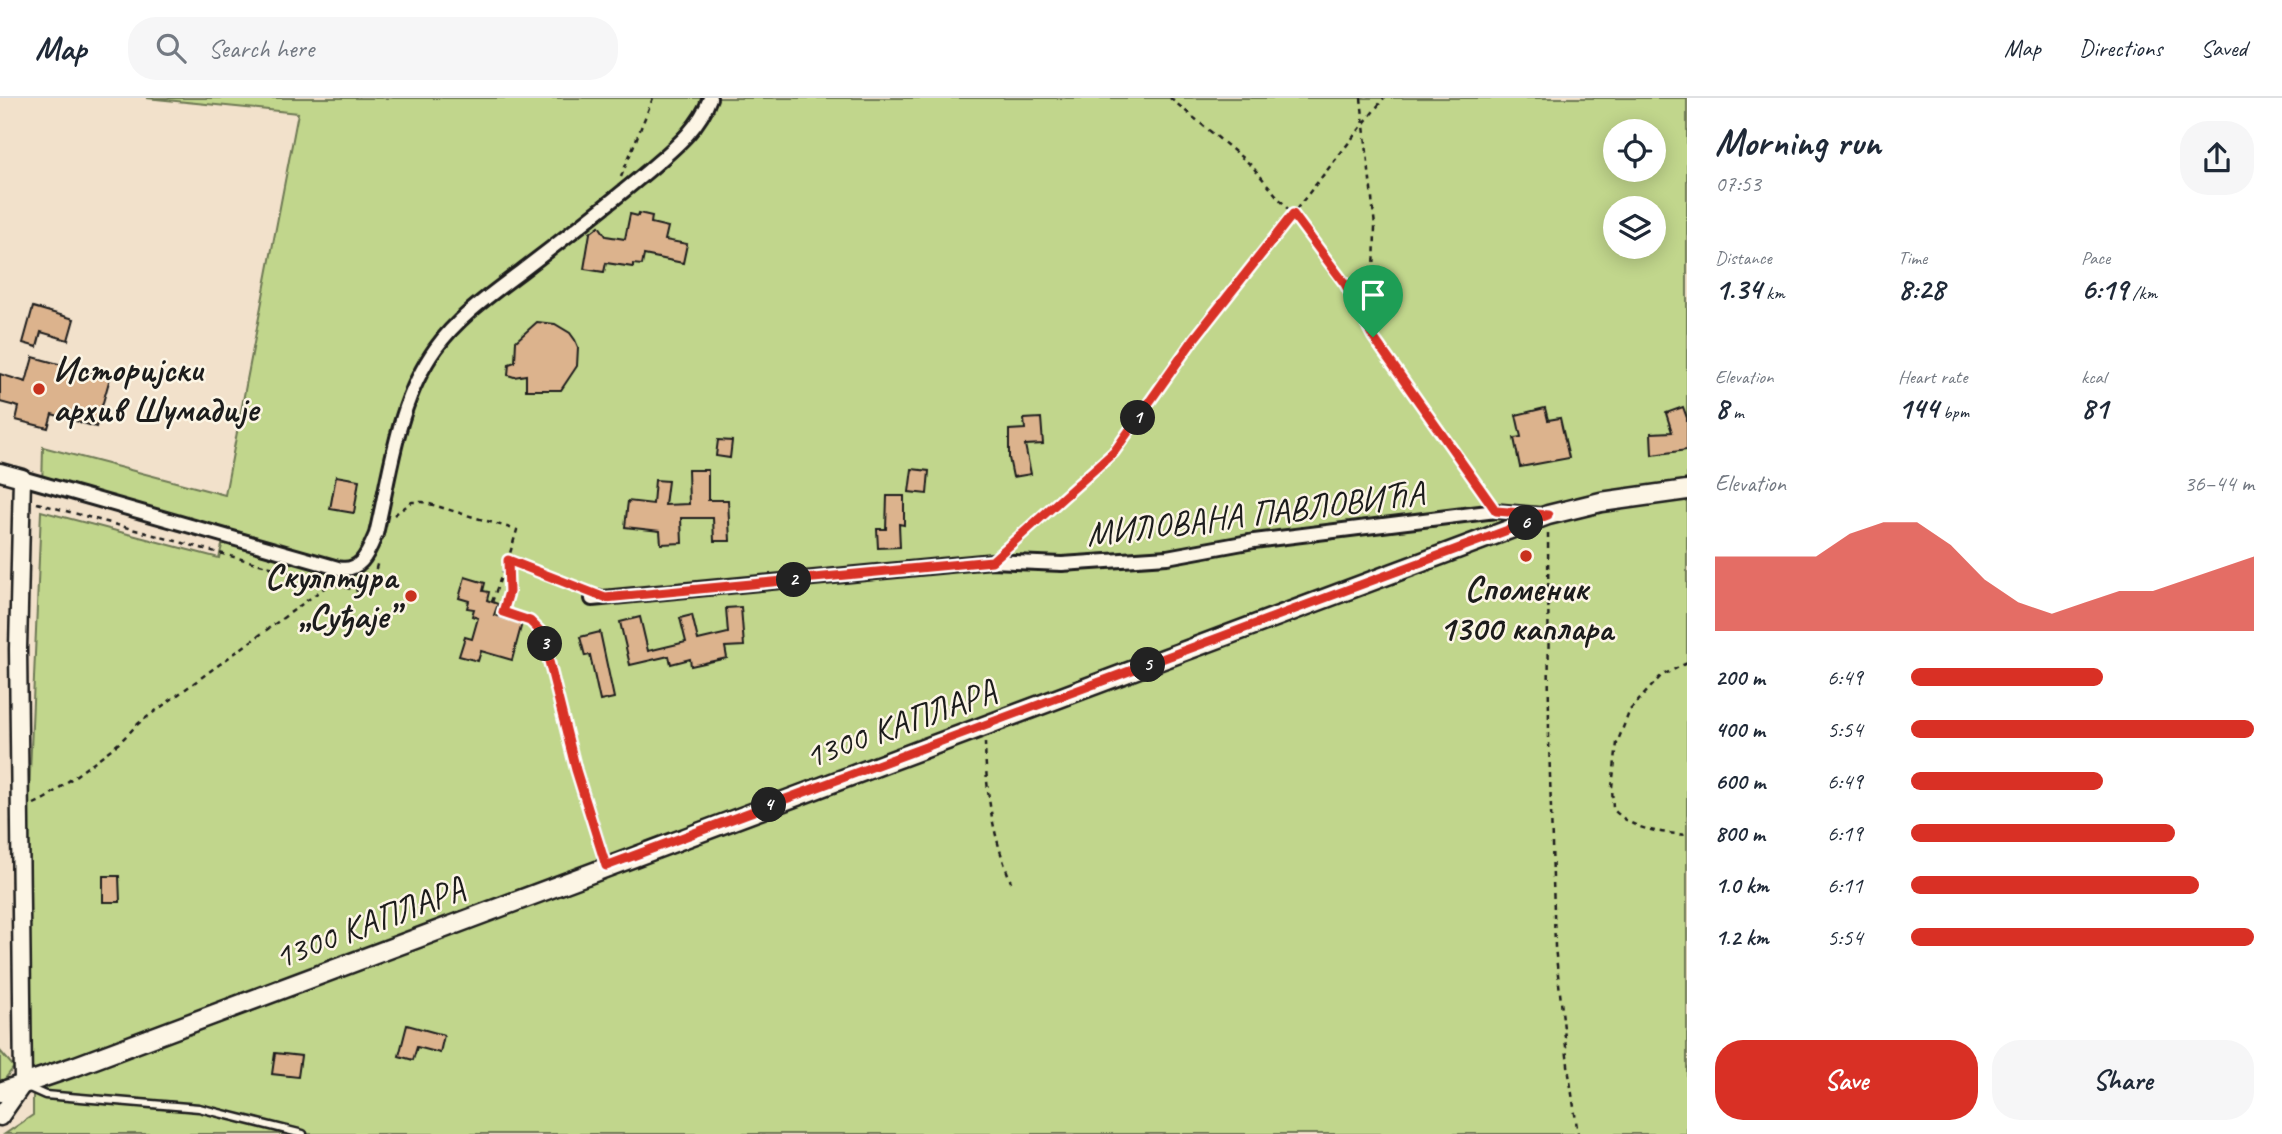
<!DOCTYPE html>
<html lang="en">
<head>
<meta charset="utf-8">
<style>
  :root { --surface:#fff; --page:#f6f6f7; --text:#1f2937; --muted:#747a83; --line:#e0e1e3; --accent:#d93025 }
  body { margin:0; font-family:Caveat,sans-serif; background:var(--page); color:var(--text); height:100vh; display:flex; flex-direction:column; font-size:26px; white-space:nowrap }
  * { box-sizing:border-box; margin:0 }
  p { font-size:23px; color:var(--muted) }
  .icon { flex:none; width:38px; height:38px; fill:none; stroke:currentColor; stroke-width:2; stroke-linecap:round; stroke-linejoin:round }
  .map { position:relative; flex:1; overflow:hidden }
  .panel { display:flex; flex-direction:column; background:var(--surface); width:595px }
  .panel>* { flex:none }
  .buttons { position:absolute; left:1603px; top:21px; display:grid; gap:14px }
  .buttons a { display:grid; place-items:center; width:63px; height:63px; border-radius:50%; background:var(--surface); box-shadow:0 4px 18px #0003; font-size:35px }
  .pin { position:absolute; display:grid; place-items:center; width:60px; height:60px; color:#fff; margin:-72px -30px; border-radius:50% 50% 50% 0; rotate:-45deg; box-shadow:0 0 7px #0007 }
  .pin .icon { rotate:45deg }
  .km { position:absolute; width:35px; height:35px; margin:-18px; border-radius:50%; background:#222; color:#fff; font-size:19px; line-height:35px; text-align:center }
  .round { display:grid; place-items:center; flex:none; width:74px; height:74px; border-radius:28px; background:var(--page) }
  .summary { display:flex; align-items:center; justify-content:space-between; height:119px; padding:0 28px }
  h1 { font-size:38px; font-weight:600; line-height:52px }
  .stats { display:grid; grid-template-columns:repeat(3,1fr); gap:10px; height:119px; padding:7px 28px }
  .stats div { display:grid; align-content:center }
  .stats b { font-size:30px; font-weight:600 }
  .stats small { font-size:19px; font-weight:400 }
  .stats p { font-size:19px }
  .chart { height:196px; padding:14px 28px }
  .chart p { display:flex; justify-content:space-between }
  .chart svg { width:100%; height:126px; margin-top:7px; fill:var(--accent); opacity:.7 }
  .action { display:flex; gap:14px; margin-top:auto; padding:14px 28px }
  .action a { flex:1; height:80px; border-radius:28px; background:var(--accent); color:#fff; font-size:28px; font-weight:600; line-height:80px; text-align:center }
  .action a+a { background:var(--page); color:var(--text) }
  ul { padding:0 28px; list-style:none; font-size:23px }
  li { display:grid; grid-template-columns:112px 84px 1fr; align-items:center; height:52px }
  li i { height:18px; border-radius:9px; background:var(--accent) }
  header { display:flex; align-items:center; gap:42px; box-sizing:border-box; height:98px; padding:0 35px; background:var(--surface); border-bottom:2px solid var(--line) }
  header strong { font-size:33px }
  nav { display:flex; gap:38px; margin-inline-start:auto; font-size:24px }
  .search { width:490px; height:63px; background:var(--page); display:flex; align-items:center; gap:18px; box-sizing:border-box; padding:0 24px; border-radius:28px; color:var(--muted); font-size:26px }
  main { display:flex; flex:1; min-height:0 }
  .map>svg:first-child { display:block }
  .green { fill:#c1d68c; stroke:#6e7954; stroke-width:2; fill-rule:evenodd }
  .building { fill:#dcb38d; stroke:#1c1c1c; stroke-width:2 }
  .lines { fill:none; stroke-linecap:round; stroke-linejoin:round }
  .service-casing { stroke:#1c1c1c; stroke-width:11 }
  .minor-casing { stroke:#1c1c1c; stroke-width:18 }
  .tertiary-casing { stroke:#1c1c1c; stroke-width:21 }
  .secondary-casing { stroke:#1c1c1c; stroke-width:23 }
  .path { stroke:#1c1c1c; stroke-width:2.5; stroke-dasharray:5 5; stroke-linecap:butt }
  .service { stroke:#fcf5e5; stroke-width:6 }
  .minor { stroke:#fcf5e5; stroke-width:12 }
  .tertiary { stroke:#fcf5e5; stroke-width:16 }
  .secondary { stroke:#fcf5e5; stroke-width:18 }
  .route-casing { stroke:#fff; stroke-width:14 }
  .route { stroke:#d93025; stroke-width:9 }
  .poi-dot { fill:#c8321e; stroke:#fcf5e5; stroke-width:2.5 }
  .labels { text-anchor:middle; stroke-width:5; stroke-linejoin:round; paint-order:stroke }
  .poi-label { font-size:35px; font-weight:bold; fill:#1c1c1c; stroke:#fcf5e5; text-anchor:start }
  .street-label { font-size:35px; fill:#1c1c1c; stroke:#fcf5e5 }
</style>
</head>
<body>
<header>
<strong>Map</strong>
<div class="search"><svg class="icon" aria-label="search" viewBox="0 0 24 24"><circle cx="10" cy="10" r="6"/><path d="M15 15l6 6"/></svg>Search here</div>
<nav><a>Map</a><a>Directions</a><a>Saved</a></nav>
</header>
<main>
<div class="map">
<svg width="1687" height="1036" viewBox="0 0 1687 1036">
  <rect width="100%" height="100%" fill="#f2e1cb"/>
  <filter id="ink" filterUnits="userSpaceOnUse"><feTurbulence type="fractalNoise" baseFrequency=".0143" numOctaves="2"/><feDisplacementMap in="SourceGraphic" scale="14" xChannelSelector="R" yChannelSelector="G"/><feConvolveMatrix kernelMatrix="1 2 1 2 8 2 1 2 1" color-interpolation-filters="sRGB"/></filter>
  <g filter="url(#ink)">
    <g class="green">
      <path d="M146,0H1687V1036H5L33,1017V980L17,985L41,413L219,460L224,439L42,391L43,349L225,397L298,15ZM1615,33H1654V72H1615ZM1615,110H1654V149H1615Z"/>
      <polygon points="0,953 14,969 4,982 0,983"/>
    </g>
    <g class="building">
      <polygon points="639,115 652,118 651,125 668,129 665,142 687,146 683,165 644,157 642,167 633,166 633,169 606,165 604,174 584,171 590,135 599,128 606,138 625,141 630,116 638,118"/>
      <polygon points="33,209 74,221 68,242 41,234 37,249 23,245"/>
      <polygon points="537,224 555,226 570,235 575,242 578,249 577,268 561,292 526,292 526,277 514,279 508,277 509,266 515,264 516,243"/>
      <polygon points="33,259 110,280 96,329 52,316 48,330 16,322 19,309 0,304 0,276 26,284"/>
      <polygon points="1683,309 1687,320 1687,352 1652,357 1651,335 1672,334 1666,315"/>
      <polygon points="1545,310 1548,322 1560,320 1569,360 1520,369 1514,340 1521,339 1516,317"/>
      <polygon points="1041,320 1043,346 1025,347 1031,376 1013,379 1009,360 1009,332 1025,331 1024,321"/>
      <polygon points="718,342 732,343 730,360 716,358"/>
      <polygon points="912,371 929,373 927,396 909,394"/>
      <polygon points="688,372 708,372 708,402 728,402 730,443 714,443 713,420 681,420 682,445 661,446 660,433 625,429 628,403 653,406 655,382 668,383 665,407 689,406"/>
      <polygon points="336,378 359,382 354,415 330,411"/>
      <polygon points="887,398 904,398 904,427 899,426 900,449 878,450 877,431 886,431"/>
      <polygon points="465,479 485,485 483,493 489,494 487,502 498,506 494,517 522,525 512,562 481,553 478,563 459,558 465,539 472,541 478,520 472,518 474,511 467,510 469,503 459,500"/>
      <polygon points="741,509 744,548 725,549 727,560 691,568 690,561 671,566 669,558 630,567 620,524 640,519 648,553 686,544 680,520 692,517 698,542 728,535 726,510"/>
      <polygon points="600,534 614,600 600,603 590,557 585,558 580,539"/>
      <polygon points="103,778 119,778 120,804 103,804"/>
      <polygon points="407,927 444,937 440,955 417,949 413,962 399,958"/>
      <polygon points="275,955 301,958 298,979 272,976"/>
    </g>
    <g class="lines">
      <g class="service-casing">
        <g id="service">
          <polyline points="542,535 576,672 606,766"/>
          <polyline points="27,989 45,997 199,1010 303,1036"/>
        </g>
      </g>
      <g class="minor-casing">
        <g id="minor">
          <path d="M22,380L338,470C361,475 368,455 376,436C391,373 397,304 436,250C459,218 493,195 523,172C566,139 608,107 649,72C673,51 699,31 710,0"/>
          <polyline points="592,501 992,463 1062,466 1167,459 1254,443 1496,413 1542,417"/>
        </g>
      </g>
      <g class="tertiary-casing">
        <polyline id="tertiary" points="0,374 22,380 18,551 23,986 0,1019"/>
      </g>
      <g class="secondary-casing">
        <polyline id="secondary" points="0,994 76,968 1548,417 1601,404 1687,392"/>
      </g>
      <g class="path">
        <polyline points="1170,0 1251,67 1292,116 1345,186 1372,238"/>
        <polyline points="1361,0 1375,128 1373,239 1488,402"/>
        <polyline points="621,79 653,0"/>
        <polyline points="37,405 369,496 378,463"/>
        <polyline points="394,417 412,404 423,404 517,432 508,462 584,492"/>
        <polyline points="1548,435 1549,643 1555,849 1569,976 1578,1036"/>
        <polyline points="1005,452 1114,354 1194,241 1384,0"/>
        <polyline points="508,462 509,494 503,514 530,523 537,530"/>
        <polyline points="492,504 506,465"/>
        <path d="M1687,565L1661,578L1630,612L1617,645L1612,689L1613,711C1634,733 1658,734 1687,737"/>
        <path d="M985,644C986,695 992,736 1011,784"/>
        <polyline points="34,706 46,700 119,645 139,625 331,485"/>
      </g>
      <use href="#service" class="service"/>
      <use href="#minor" class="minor"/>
      <use href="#tertiary" class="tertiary"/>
      <use href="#secondary" class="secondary"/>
    </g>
  </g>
  <g class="lines" filter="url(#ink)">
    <g class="route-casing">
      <polygon id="route" points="1293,116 1345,186 1373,239 1496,413 1548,417 606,768 576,672 542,535 530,523 503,514 509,494 508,462 605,500 992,463 1114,354 1194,241"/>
    </g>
    <use href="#route" class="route"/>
  </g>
  <g class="poi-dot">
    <circle cx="39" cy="291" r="7"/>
    <circle cx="1526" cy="458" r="7"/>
    <circle cx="411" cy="498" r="7"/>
  </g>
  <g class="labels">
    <g class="poi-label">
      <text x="53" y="283">Историјски<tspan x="53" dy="40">архив Шумадије</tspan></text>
      <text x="397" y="490" text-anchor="end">Скулптура<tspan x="397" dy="40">„Суђаје”</tspan></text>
      <text x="1526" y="502" text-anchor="middle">Споменик<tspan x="1526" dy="40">1300 каплара</tspan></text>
    </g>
    <g class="street-label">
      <text transform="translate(1255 415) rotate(-7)" y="12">МИЛОВАНА ПАВЛОВИЋА</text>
      <text transform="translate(900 625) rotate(-20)" y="12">1300 КАПЛАРА</text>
      <text transform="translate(369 824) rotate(-21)" y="12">1300 КАПЛАРА</text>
    </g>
  </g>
</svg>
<div class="buttons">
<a><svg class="icon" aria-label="locate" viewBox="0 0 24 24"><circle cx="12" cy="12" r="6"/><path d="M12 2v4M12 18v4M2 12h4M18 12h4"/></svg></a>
<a><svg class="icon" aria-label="layers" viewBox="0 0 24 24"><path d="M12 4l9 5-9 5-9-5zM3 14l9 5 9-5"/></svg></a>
</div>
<div class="pin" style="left:1373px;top:239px;background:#1e9e55"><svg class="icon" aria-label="arrive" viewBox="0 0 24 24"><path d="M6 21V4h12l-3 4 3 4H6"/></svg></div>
<b class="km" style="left:1138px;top:320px">1</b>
<b class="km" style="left:794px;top:482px">2</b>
<b class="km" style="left:545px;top:546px">3</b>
<b class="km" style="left:769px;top:707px">4</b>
<b class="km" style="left:1148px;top:567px">5</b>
<b class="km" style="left:1526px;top:425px">6</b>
</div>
<section class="panel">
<div class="summary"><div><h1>Morning run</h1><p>07:53</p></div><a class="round"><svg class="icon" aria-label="share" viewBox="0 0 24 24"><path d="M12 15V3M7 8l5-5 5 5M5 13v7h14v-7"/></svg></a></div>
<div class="stats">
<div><p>Distance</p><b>1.34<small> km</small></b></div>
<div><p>Time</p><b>8:28</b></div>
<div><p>Pace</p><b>6:19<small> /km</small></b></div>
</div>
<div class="stats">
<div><p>Elevation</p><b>8<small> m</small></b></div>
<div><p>Heart rate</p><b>144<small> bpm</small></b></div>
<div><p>kcal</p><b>81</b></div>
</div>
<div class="chart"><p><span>Elevation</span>36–44 m</p>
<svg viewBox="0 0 160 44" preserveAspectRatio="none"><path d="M0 44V18L10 18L20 18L30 18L40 10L50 6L60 6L70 14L80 26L90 34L100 38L110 34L120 30L130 30L140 26L150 22L160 18V44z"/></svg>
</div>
<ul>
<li><b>200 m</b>6:49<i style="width:56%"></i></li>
<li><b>400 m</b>5:54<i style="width:100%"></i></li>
<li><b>600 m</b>6:49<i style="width:56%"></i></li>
<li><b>800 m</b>6:19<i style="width:77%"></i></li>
<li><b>1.0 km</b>6:11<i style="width:84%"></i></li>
<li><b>1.2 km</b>5:54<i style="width:100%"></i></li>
</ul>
<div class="action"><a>Save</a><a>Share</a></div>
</section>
</main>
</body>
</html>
